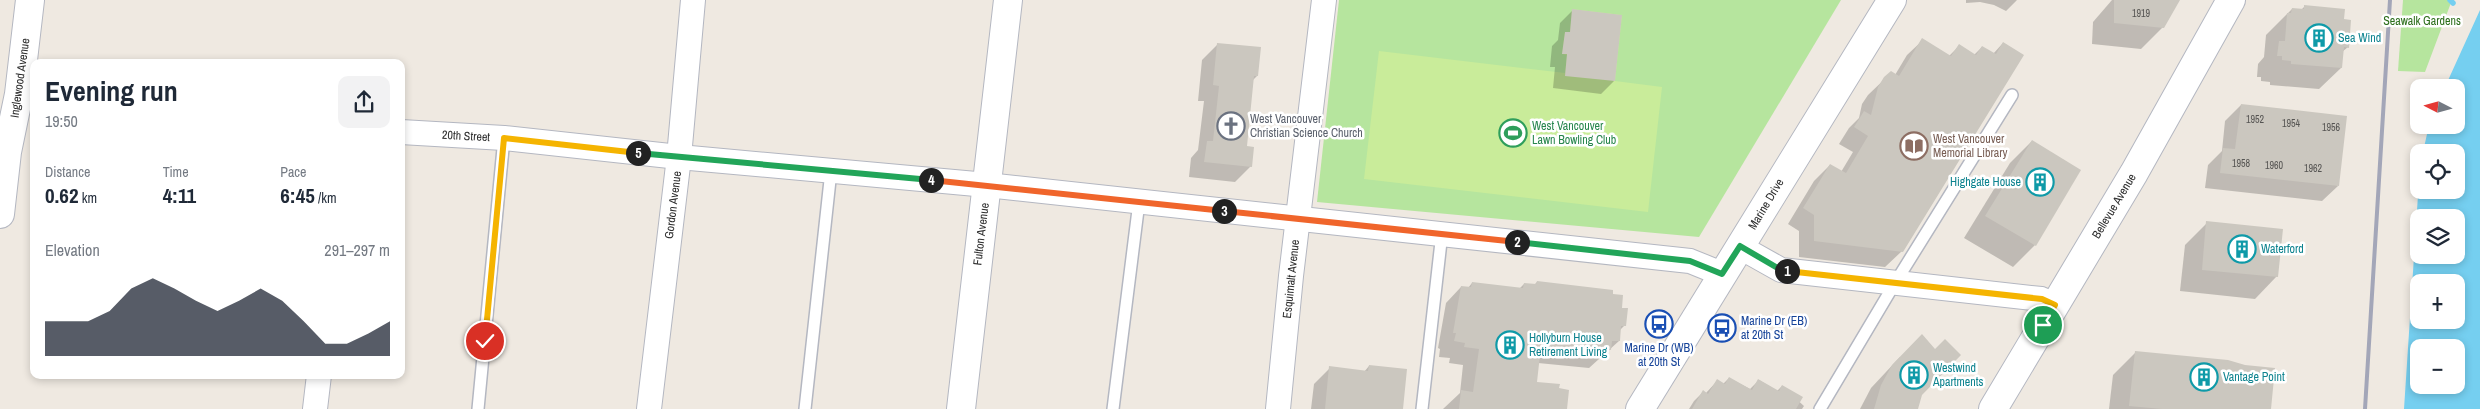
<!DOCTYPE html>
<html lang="en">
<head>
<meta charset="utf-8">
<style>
  :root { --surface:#fff; --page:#f2f2f3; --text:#1f2937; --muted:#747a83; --accent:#111827 }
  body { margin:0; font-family:"Archivo Narrow",sans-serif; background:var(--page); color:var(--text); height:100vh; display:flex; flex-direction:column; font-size:19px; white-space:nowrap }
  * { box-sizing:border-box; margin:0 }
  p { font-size:16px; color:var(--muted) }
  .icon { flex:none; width:28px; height:28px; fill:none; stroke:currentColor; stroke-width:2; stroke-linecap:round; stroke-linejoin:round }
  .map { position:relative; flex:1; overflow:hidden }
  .panel { position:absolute; left:30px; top:59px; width:375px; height:320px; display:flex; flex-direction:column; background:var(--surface); border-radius:10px; box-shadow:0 2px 8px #0003 }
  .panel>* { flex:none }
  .needle { width:32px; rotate:276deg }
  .controls { position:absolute; left:2410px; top:79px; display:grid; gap:10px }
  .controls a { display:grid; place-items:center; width:55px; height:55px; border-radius:10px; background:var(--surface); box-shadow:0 2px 8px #0003; font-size:25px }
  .pin { position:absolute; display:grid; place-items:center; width:42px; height:42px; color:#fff; margin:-21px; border:2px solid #fff; border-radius:50%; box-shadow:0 1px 5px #0007 }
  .km { position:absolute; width:25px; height:25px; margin:-12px; border-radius:50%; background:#222; color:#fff; font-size:14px; line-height:25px; text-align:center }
  .round { display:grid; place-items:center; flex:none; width:52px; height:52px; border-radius:10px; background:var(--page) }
  .headline { display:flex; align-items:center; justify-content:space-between; height:85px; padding:0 15px }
  h1 { font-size:28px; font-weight:700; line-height:38px }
  .stats { display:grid; grid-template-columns:repeat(3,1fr); gap:8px; height:85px; padding:5px 15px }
  .stats div { display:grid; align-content:center }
  .stats b { font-size:21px; font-weight:700 }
  .stats small { font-size:14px; font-weight:400 }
  .stats p { font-size:14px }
  .chart { height:140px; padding:10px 15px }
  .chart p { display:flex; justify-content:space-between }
  .chart svg { width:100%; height:90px; margin-top:5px; fill:var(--accent); opacity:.7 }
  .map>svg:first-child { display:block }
  .green { fill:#b6e59e }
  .pitch { fill:#c9ec9a }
  .water { fill:#75cff0; fill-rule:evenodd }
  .shadow { fill:#0003 }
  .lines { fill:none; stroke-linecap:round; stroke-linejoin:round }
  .stream { stroke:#75cff0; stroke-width:5.5 }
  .building { fill:#cbc7bf }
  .lane-casing { stroke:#b4b7c1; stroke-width:14 }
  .street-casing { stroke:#b4b7c1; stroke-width:26 }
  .secondary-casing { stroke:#b4b7c1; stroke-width:30 }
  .lane { stroke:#fff; stroke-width:11 }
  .street { stroke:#fff; stroke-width:24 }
  .secondary { stroke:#fff; stroke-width:28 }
  .rail { stroke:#a3a6b8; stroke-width:4 }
  .split-1-casing { stroke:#fff; stroke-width:10 }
  .split-2-casing { stroke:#fff; stroke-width:10 }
  .split-3-casing { stroke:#fff; stroke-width:10 }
  .split-4-casing { stroke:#fff; stroke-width:10 }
  .split-5-casing { stroke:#fff; stroke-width:10 }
  .split-6-casing { stroke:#fff; stroke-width:10 }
  .split-1 { stroke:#f5b400; stroke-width:6 }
  .split-2 { stroke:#22a559; stroke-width:6 }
  .split-3 { stroke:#f0652b; stroke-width:6 }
  .split-4 { stroke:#f0652b; stroke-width:6 }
  .split-5 { stroke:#22a559; stroke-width:6 }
  .split-6 { stroke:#f5b400; stroke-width:6 }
  .labels { text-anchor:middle; stroke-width:5; stroke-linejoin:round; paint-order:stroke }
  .number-label { font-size:10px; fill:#555452 }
  .park-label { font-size:12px; fill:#2c6e1b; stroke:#fff }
  .culture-label { font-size:12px; fill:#0d838f; stroke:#fff; text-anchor:start }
  .street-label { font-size:12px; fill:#2e2e2e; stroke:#fff }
  .worship-label { font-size:12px; fill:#5b616d; stroke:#fff; text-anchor:start }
  .leisure-label { font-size:12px; fill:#27864d; stroke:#fff; text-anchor:start }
  .education-label { font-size:12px; fill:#785e54; stroke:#fff; text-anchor:start }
  .transit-label { font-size:12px; fill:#164399; stroke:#fff; text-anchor:start }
</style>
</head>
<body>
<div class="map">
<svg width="2480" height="409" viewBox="0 0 2480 409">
  <rect width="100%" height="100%" fill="#efe9e1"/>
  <g class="green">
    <polygon points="1339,0 1841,0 1699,237 1317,202"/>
    <polygon points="2403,0 2452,0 2425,72 2398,71"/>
  </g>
  <polygon class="pitch" points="1572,9 1622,15 1615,81 1662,87 1648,212 1364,179 1379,51 1565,73 1567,55 1562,54 1565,32 1570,32"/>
  <path class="water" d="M2480,10V409H2404L2419,180V190H2456V152H2423L2429,125H2456V88L2445,87ZM2419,218H2456V255H2419ZM2419,282H2456V320H2419ZM2419,348H2456V385H2419Z"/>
  <g class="shadow">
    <polygon points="1966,0 2017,0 2006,11 1994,5 1980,2 1966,3"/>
    <polygon points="2112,0 2178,0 2163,27 2141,49 2092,44 2093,22"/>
    <polygon points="2305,6 2343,20 2348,47 2342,52 2341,68 2319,89 2270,85 2270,82 2261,81 2261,77 2257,77 2258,64 2264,57 2266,35 2292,9 2301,10"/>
    <polygon points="1573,10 1614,81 1601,94 1553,88 1555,67 1550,67 1552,46 1558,40 1560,23"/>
    <polygon points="1923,40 1949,56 1959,46 1974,55 1982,47 1993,54 2003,43 1902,251 1885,267 1799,257 1799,231 1788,224 1814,181 1830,165 1841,172 1853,152 1839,144 1849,128 1859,118 1862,104 1868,95 1891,73 1895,75 1907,55"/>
    <polygon points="1218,44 1257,76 1253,80 1245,147 1251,166 1235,182 1189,177 1191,158 1198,150 1204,101 1198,101 1202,60"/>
    <polygon points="2241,105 2338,186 2322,201 2205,188 2208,165 2222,151 2225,121"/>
    <polygon points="2032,141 2035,245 2013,267 1964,238 2010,163"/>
    <polygon points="2207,223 2277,276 2255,299 2180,291 2185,245"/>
    <polygon points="1537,282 1611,295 1620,309 1624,326 1620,330 1619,341 1589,368 1538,363 1536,383 1565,409 1443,409 1460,393 1463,365 1449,363 1450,358 1439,357 1440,349 1438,348 1446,303 1461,287 1468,288 1472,283 1519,289 1524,284 1534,285"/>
    <polygon points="2136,352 2270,409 2109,409 2113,375"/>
    <polygon points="1900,357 1916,409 1860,409 1871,388"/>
    <polygon points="1369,366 1402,409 1311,409 1314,384 1330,368 1364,372"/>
    <polygon points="1729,378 1750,389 1759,380 1777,391 1782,386 1804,406 1802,409 1689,409 1694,401 1703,392 1706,393 1717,381 1723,384"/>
  </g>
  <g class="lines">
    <polyline class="stream" points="2450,0 2453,3"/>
  </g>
  <g class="building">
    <polygon points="2114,0 2180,0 2164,28 2114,23"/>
    <polygon points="2304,5 2345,9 2344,19 2351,20 2349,48 2344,47 2342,68 2291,64 2291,61 2282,60 2282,56 2277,56 2279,41 2285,41 2287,13 2291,13 2292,8 2304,9"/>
    <polygon points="1572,9 1622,15 1615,81 1565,76 1567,54 1562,54 1565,32 1570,32"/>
    <polygon points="1922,38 1951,56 1959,44 1976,55 1982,46 1996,54 2003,42 2024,55 1903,252 1814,241 1814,215 1803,208 1830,164 1846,173 1868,136 1854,127 1864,111 1871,115 1878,87 1884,77 1891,71 1899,76"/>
    <polygon points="1217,43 1261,47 1258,76 1254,76 1247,146 1254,147 1252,167 1204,162 1207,141 1213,141 1219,86 1213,85"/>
    <polygon points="2241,104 2347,116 2339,186 2220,173 2223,148 2235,149"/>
    <polygon points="2032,140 2081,170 2036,246 1985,216"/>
    <polygon points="2206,221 2283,229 2278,277 2202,270"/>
    <polygon points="1537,281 1613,290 1613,294 1623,295 1622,308 1628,308 1626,326 1621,326 1620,341 1612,341 1611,350 1607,349 1606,353 1541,346 1537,382 1560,384 1559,388 1569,390 1567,409 1459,409 1461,390 1473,392 1479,349 1464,347 1465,343 1454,341 1456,333 1453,333 1461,286 1471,287 1472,282 1523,288 1524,283 1536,284"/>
    <polygon points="1922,334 1935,349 1945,339 1961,355 1922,395 1918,409 1874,409 1881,385 1892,365"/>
    <polygon points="2135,351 2228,360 2245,365 2275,368 2271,409 2162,409 2129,406"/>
    <polygon points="1369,365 1407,369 1403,409 1325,409 1329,366 1368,371"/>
    <polygon points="1729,377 1752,390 1758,379 1779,391 1782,385 1803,397 1796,409 1692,409 1703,390 1708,394 1717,379 1725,384"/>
  </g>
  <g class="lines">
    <g class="lane-casing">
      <g id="lane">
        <polyline points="478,409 504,138"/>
        <polyline points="805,409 831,171"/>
        <polyline points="1113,409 1139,202"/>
        <polyline points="1422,409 1442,233"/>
        <polyline points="1820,409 1895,283 2012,95"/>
      </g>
    </g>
    <g class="street-casing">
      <g id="street">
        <polyline points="401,132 504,138 679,157 987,185 1690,261 1722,274"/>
        <polyline points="1740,247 1781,270 2041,299 2055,305"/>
        <polyline points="315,409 319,375"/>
        <polyline points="649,409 679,157 693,0"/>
        <polyline points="1278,409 1291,276 1324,0"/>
      </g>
    </g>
    <g class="secondary-casing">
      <g id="secondary">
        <polyline points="0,214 7,152 19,94 30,0"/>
        <polyline points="961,409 1008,0"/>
        <polyline points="1640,409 1892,0"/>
        <polyline points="1993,409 2134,173 2231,0"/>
      </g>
    </g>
    <use href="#lane" class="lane"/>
    <use href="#street" class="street"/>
    <use href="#secondary" class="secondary"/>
    <polyline class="rail" points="2365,409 2390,0"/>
  </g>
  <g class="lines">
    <g class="split-1-casing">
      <polyline id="split-1" points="1787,271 2042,299 2055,305 2043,325"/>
    </g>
    <g class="split-2-casing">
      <polyline id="split-2" points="1517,242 1690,261 1722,274 1740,246 1781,270 1787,271"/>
    </g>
    <g class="split-3-casing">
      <polyline id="split-3" points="1224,211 1517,242"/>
    </g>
    <g class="split-4-casing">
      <polyline id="split-4" points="931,180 1224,211"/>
    </g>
    <g class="split-5-casing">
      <polyline id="split-5" points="638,153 931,180"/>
    </g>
    <g class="split-6-casing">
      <polyline id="split-6" points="485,341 504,138 638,153"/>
    </g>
    <use href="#split-1" class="split-1"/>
    <use href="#split-2" class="split-2"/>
    <use href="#split-3" class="split-3"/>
    <use href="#split-4" class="split-4"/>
    <use href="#split-5" class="split-5"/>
    <use href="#split-6" class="split-6"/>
  </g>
  <defs>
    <g id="building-ring" transform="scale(1.4375)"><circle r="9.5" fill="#fff" stroke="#0f9aa8" stroke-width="1.5"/><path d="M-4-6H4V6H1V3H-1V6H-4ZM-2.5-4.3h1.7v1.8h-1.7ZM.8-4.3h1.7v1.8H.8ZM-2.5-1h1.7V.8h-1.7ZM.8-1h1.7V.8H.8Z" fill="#0f9aa8"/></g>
    <g id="church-ring" transform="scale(1.4375)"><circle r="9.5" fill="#fff" stroke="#6b7280" stroke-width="1.5"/><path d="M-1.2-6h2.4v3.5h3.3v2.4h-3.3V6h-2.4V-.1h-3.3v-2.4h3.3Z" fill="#6b7280"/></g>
    <g id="stadium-ring" transform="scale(1.4375)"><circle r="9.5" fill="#fff" stroke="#2e9e5b" stroke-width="1.5"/><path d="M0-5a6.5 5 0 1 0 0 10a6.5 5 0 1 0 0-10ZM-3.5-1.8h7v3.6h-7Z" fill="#2e9e5b"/></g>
    <g id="library-ring" transform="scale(1.4375)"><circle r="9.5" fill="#fff" stroke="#8d6e63" stroke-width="1.5"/><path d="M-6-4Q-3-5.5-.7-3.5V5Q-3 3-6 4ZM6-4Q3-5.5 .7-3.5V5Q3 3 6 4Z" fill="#8d6e63"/></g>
    <g id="bus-ring" transform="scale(1.4375)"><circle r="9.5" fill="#fff" stroke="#1a4fb4" stroke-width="1.5"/><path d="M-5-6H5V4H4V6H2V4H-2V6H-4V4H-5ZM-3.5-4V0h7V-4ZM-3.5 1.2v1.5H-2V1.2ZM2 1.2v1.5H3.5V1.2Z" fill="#1a4fb4"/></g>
  </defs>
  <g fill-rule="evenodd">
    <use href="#building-ring" x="2319" y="38"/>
    <use href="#church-ring" x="1231" y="126"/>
    <use href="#stadium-ring" x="1513" y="133"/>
    <use href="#library-ring" x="1914" y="146"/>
    <use href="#building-ring" x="2040" y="182"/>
    <use href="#building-ring" x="2242" y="249"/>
    <use href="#bus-ring" x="1659" y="324"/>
    <use href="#bus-ring" x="1722" y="328"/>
    <use href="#building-ring" x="1510" y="345"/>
    <use href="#building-ring" x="1914" y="375"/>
    <use href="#building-ring" x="2204" y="377"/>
  </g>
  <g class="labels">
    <g class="number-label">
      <text x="2141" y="17">1919</text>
      <text x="2255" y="123">1952</text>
      <text x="2291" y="127">1954</text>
      <text x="2331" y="131">1956</text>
      <text x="2241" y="167">1958</text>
      <text x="2274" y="169">1960</text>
      <text x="2313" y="172">1962</text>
    </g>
    <g class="park-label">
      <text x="2422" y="25">Seawalk Gardens</text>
    </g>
    <g class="culture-label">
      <text x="2338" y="42">Sea Wind</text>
      <text x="2021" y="186" text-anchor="end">Highgate House</text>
      <text x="2261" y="253">Waterford</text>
      <text x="1529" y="342">Hollyburn House<tspan x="1529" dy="14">Retirement Living</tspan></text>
      <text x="1933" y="372">Westwind<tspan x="1933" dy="14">Apartments</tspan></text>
      <text x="2223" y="381">Vantage Point</text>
    </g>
    <g class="street-label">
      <text transform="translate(20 78) rotate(-82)" y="4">Inglewood Avenue</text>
      <text transform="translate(466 136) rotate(3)" y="4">20th Street</text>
      <text transform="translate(1766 204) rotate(-59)" y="4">Marine Drive</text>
      <text transform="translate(673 205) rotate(-83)" y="4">Gordon Avenue</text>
      <text transform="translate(2114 206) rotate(-59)" y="4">Bellevue Avenue</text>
      <text transform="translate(981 234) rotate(-83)" y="4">Fulton Avenue</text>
      <text transform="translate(1291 279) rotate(-84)" y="4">Esquimalt Avenue</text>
    </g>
    <g class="worship-label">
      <text x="1250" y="123">West Vancouver<tspan x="1250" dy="14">Christian Science Church</tspan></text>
    </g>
    <g class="leisure-label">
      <text x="1532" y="130">West Vancouver<tspan x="1532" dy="14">Lawn Bowling Club</tspan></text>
    </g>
    <g class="education-label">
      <text x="1933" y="143">West Vancouver<tspan x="1933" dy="14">Memorial Library</tspan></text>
    </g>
    <g class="transit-label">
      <text x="1741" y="325">Marine Dr (EB)<tspan x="1741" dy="14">at 20th St</tspan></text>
      <text x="1659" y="352" text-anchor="middle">Marine Dr (WB)<tspan x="1659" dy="14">at 20th St</tspan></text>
    </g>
  </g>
</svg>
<div class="controls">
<a><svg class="needle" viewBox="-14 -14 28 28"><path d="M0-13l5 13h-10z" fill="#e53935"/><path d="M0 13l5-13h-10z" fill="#747a83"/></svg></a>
<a><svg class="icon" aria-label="locate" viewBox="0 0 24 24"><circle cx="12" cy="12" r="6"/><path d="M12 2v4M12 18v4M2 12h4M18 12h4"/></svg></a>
<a><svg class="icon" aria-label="layers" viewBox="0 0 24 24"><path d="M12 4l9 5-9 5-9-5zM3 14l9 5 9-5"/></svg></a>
<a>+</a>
<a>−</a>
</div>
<div class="pin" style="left:2043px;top:325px;background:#1e9e55"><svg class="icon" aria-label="arrive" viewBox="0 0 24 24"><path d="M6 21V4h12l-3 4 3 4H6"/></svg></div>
<div class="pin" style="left:485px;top:341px;background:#d93025"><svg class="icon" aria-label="check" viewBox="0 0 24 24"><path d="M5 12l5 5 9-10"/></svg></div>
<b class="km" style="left:1787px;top:271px">1</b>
<b class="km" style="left:1517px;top:242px">2</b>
<b class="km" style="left:1224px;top:211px">3</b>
<b class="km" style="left:931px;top:180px">4</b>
<b class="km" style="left:638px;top:153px">5</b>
<section class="panel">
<div class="headline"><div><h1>Evening run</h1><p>19:50</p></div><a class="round"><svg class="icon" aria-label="share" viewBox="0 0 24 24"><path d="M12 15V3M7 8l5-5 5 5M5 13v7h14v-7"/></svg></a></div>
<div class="stats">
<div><p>Distance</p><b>0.62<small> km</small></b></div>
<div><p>Time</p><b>4:11</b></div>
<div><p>Pace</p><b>6:45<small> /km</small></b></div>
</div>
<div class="chart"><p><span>Elevation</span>291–297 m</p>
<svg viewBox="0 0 160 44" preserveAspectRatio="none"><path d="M0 44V27L10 27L20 27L30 22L40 11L50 6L60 11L70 17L80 22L90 17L100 11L110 17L120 27L130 38L140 38L150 33L160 27V44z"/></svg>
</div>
</section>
</div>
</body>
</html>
